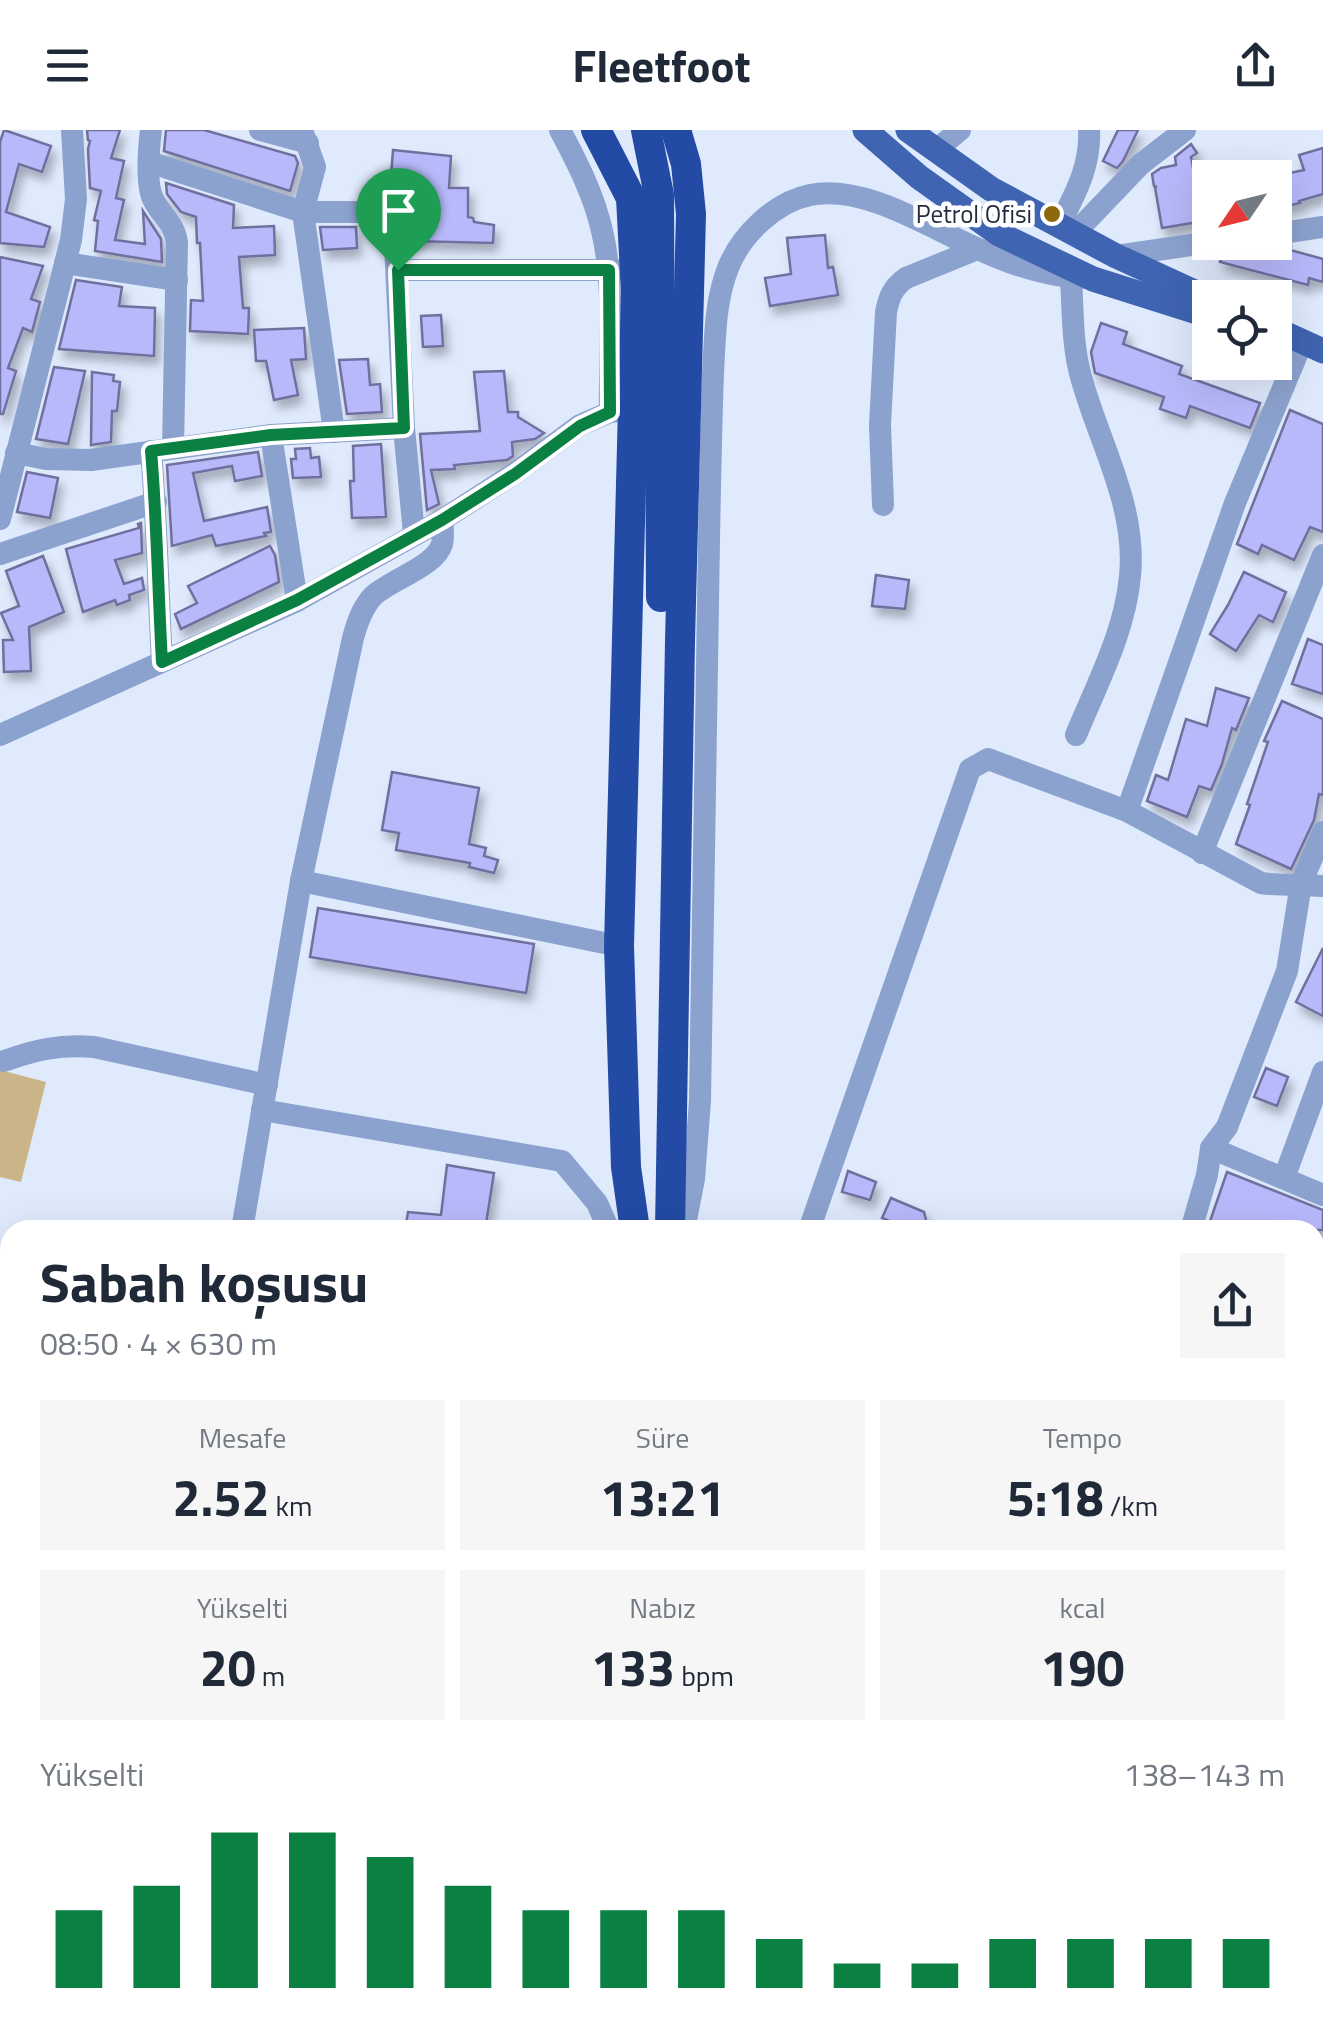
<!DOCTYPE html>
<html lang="tr">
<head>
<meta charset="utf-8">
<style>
  :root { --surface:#fff; --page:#f6f6f7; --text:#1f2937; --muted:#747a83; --accent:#0b8043 }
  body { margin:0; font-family:"Titillium Web",sans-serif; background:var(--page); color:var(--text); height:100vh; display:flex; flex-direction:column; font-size:38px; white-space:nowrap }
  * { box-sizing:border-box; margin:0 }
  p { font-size:32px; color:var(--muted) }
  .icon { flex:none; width:55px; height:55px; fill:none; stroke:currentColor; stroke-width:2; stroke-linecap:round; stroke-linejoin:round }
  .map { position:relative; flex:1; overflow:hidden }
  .drawer { position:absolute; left:0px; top:1090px; width:1325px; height:810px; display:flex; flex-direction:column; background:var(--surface); border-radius:30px 30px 0 0; box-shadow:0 10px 40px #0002 }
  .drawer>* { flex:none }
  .needle { width:65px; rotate:235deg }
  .fabs { position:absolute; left:1192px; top:30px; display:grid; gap:20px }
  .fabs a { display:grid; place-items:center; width:100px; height:100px; border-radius:0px; background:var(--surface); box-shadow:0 10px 40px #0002; font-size:50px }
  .pin { position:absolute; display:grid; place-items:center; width:85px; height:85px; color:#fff; margin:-102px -42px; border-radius:50% 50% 50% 0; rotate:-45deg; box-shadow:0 0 10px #0007 }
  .pin .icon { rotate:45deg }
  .round { display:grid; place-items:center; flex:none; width:105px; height:105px; border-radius:0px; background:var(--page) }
  .overview { display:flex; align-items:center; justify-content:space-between; height:170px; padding:0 40px }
  h1 { font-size:55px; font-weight:700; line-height:75px }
  .figures { display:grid; grid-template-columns:repeat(3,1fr); gap:15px; height:170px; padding:10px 40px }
  .figures div { display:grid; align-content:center; border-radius:0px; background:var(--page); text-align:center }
  .figures b { font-size:50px; font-weight:700 }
  .figures small { font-size:28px; font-weight:400 }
  .figures p { font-size:28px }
  .chart { height:280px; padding:20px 40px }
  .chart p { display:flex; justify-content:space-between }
  .chart svg { width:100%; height:180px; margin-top:10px; stroke:var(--accent); stroke-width:6 }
  header { display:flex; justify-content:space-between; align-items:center; height:130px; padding:0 40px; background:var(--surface); font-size:45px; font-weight:700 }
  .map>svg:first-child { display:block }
  .green { fill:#cbb488 }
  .building { fill:#b8b9fb; stroke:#70709f; stroke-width:2.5; filter:url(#shadow) }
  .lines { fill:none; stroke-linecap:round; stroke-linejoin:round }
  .minor { stroke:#8ca2ce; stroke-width:22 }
  .major { stroke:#3f64b1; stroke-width:25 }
  .highway { stroke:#234ba5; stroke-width:30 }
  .route-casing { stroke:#fff; stroke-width:20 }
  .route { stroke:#0b8043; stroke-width:12 }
  .poi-dot { fill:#8e690c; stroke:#fff; stroke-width:4 }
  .labels { text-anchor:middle; stroke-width:9; stroke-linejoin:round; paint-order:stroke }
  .poi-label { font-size:25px; fill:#222c3e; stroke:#fff; text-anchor:end }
</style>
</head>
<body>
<header><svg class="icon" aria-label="menu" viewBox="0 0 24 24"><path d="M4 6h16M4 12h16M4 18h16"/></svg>Fleetfoot<svg class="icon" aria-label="share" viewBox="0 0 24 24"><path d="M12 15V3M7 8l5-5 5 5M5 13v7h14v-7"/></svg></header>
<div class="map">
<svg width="1323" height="1900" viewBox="0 0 1323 1900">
  <defs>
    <filter id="shadow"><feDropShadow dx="4.5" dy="8" stdDeviation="5" flood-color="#0004"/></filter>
  </defs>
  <rect width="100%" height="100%" fill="#dfeafd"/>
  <polygon class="green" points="0,940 46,952 21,1052 0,1047"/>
  <g class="building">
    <polygon points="4,0 51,16 42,42 19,34 6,82 50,97 44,117 0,113 0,12"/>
    <polygon points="87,0 120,0 111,28 124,31 116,68 124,70 115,110 145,114 143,81 161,109 162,132 95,121 98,91 94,90 101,61 90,58 88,19 90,11 88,10"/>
    <polygon points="166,0 204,0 295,26 298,33 290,61 164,21"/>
    <polygon points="1118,0 1138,0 1123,31 1117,38 1103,31"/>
    <polygon points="1191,14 1197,23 1191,27 1196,53 1210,51 1210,86 1197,89 1198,92 1162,98 1155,57 1157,57 1154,56 1152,44 1161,38 1176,35 1175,27"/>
    <polygon points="1323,18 1323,64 1299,71 1300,73 1275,79 1275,46 1304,40 1299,25"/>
    <polygon points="393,20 451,26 449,58 468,58 468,87 473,88 474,92 494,95 493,113 410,111 409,93 404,83 407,48 391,47"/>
    <polygon points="166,53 234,75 233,98 274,96 275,125 239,127 243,178 249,178 248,204 190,201 191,170 203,171 200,113 197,113 196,87 181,82 167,64"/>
    <polygon points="320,97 356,97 357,118 323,120"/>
    <polygon points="825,105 828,138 833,137 838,165 770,176 765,148 791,144 787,108"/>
    <polygon points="1264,114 1276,119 1291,117 1290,120 1323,129 1323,152 1309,148 1308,155 1220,132 1226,116"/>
    <polygon points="0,127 43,136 31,169 40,172 32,202 23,198 8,238 16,241 3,284 0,284"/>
    <polygon points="76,150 122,157 119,176 155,178 154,226 59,219"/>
    <polygon points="441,185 443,216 423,217 421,186"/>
    <polygon points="1101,193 1127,202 1123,214 1182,236 1179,244 1260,273 1250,298 1190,276 1186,288 1160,279 1164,267 1095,243 1091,222"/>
    <polygon points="304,198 306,229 291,230 298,265 274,270 266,231 256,231 254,200"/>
    <polygon points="368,229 370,255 380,254 382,282 347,284 339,230"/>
    <polygon points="54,237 85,241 68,314 36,309"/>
    <polygon points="504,241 508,282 518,282 518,287 544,303 535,309 512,312 513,326 507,330 454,335 455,339 431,340 439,374 427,380 420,304 480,301 474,242"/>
    <polygon points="92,242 114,245 113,251 120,252 117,281 112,281 111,312 91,315"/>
    <polygon points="1290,280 1323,294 1323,402 1310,397 1294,430 1262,415 1258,424 1237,414"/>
    <polygon points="381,314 386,387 352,388 350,351 354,351 353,316"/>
    <polygon points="310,318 311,328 319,327 321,347 293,348 291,329 296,329 295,319"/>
    <polygon points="258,322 262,346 235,351 232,336 193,343 204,391 267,377 271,402 264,403 266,406 216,416 212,405 172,416 167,335"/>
    <polygon points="27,342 58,348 50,388 17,382"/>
    <polygon points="141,393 142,423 115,430 124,454 142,448 144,460 129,465 130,470 117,475 115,470 83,482 66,419 139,398 138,394"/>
    <polygon points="270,416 275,425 279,452 181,499 175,484 197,473 188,456"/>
    <polygon points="43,426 64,482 29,497 31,541 4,542 3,510 13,510 1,483 19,476 6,441"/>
    <polygon points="1244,442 1286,462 1273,492 1259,485 1236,521 1210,504 1228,475"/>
    <polygon points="876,445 909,450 905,479 872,476"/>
    <polygon points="1308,509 1323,515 1323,564 1292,554"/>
    <polygon points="1216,558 1249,568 1236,600 1232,598 1222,634 1211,660 1199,656 1187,687 1147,671 1156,645 1168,650 1186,589 1207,596"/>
    <polygon points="1282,571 1323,589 1323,665 1319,664 1314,690 1291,739 1236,714 1250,675 1247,674 1268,612 1264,611"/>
    <polygon points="392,642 479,658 469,714 486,718 484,726 498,730 494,743 469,737 470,733 396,720 399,703 382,700"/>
    <polygon points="318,778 534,814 526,863 310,827"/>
    <polygon points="1323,818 1323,886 1296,872"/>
    <polygon points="1266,938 1288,947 1277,976 1254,967"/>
    <polygon points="447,1035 494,1043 485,1100 405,1100 408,1082 441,1085"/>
    <polygon points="848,1041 876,1052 870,1070 842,1062"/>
    <polygon points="1227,1042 1323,1080 1323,1100 1207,1100"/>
    <polygon points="891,1068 924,1082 927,1094 925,1100 911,1100 882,1088"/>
  </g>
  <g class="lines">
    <g class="minor">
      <path d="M151,0C149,17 145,56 154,71C163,87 174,93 177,112L173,318"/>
      <polyline points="260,0 308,13"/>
      <polyline points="302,0 315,37 303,82 334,302"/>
      <path d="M560,0C577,32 594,65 602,101C615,154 609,227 610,282"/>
      <polyline points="936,20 960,0"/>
      <path d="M149,32L303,82H371C381,84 388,85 394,94L404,298L414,404"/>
      <path d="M1059,96C1075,64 1091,36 1089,0"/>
      <polyline points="1074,104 1141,34 1185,0"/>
      <polyline points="1275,104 1323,97"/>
      <polyline points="1116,126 1212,112"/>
      <polyline points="65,133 177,150"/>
      <polyline points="398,140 621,140"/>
      <path d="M1071,148C1073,180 1072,215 1081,247C1099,313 1137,376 1130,446C1125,502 1097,554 1076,605"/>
      <path d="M1301,215L1235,373L1127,681L1261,753C1282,756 1302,754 1323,756"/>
      <polyline points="271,305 297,471"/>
      <path d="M151,321C157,391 158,461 162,532"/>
      <polyline points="16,323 46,329 91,330 271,305 404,298"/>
      <path d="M883,375L880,295L886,182C889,167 893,157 906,148L977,119"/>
      <polyline points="0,389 71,110 76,69 72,0"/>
      <polyline points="0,424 156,372"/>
      <polyline points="0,605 297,471 442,390 515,343 580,295 610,282 633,279"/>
      <polyline points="1323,702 1301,754 1287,841 1227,997 1211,1018 1323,1065"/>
      <polyline points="1202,723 1323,425"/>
      <polyline points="301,751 619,816"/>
      <path d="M4,931C35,920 60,914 94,917L267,955"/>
      <polyline points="262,980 562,1031 597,1073 609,1100"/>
      <polyline points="1284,1048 1323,942"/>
      <path d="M242,1100L301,751L353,508C357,493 362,478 373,466C390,450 436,436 442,414C444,406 443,398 442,390"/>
      <path d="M684,1100L694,1049L700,971C703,784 706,597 709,410C710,354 711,298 713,243C715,208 715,171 728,138C741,105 775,72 810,65C863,54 927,96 974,117C1007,133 1045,146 1082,148"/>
      <polyline points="809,1100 970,639 988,629 1127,681"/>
      <polyline points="1191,1100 1207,1045 1211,1018"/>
      <polyline points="1315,1279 1323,1281"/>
    </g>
    <g class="major">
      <polyline points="865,0 919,47 999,104 1093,149 1210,186"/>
      <polyline points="908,0 991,59 1116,126 1210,169"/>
      <polyline points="1275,199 1323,221"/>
    </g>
    <g class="highway">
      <polyline points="596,0 631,68 636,162 619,816 626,1037 635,1100"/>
      <polyline points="646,0 659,65 661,467"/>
      <polyline points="670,1100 680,511 691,84 686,34 676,0"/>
      <polyline points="636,1900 636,1890"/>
      <polyline points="658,1900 658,1890"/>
    </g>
  </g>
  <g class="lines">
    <g class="route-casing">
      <path id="route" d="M398,140H609L610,282L580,296L515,344L442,390L297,470L162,532C158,461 157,391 151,321L271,305L404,298Z"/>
    </g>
    <use href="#route" class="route"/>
  </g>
  <circle class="poi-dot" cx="1052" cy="84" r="10"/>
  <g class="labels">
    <g class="poi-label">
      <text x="1032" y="93">Petrol Ofisi</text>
    </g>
  </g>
</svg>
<div class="fabs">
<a><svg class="needle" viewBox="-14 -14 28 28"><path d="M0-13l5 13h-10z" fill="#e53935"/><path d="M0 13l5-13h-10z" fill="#747a83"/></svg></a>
<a><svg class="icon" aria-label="locate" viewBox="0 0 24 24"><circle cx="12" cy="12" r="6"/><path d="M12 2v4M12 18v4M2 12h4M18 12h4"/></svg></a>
</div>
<div class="pin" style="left:398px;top:140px;background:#1e9e55"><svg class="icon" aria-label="arrive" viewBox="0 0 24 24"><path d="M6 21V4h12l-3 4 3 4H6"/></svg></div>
<section class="drawer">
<div class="overview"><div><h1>Sabah koşusu</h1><p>08:50 · 4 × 630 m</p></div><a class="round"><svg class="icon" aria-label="share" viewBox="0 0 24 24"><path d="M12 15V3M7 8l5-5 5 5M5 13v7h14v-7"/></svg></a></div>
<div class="figures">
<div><p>Mesafe</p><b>2.52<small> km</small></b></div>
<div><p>Süre</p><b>13:21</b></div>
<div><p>Tempo</p><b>5:18<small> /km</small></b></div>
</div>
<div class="figures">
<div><p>Yükselti</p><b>20<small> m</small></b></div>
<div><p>Nabız</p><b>133<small> bpm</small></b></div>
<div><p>kcal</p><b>190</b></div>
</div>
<div class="chart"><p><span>Yükselti</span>138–143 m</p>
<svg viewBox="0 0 160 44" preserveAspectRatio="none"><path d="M5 44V25M15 44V19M25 44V6M35 44V6M45 44V12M55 44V19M65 44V25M75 44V25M85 44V25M95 44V32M105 44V38M115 44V38M125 44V32M135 44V32M145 44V32M155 44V32"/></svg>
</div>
</section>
</div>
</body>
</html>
